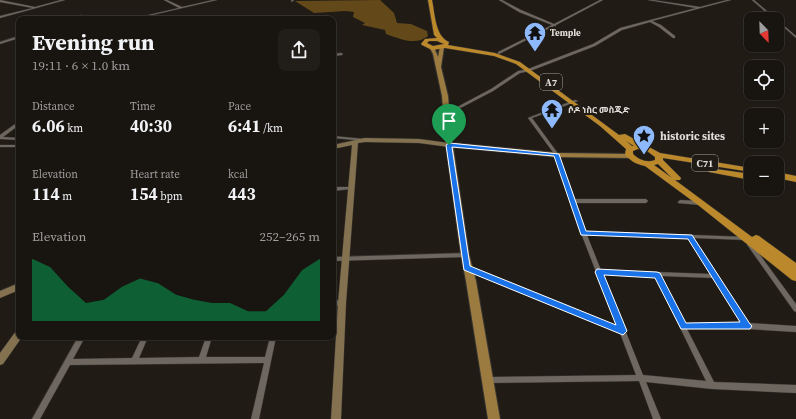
<!DOCTYPE html>
<html lang="en">
<head>
<meta charset="utf-8">
<style>
  :root { --surface:#181410; --page:#211d19; --text:#f1f3f6; --muted:#9f9e9f; --line:#363330; --accent:#0b8043 }
  body { margin:0; font-family:"Source Serif 4","Noto Sans Ethiopic",serif; background:var(--page); color:var(--text); height:100vh; display:flex; flex-direction:column; font-size:15px; white-space:nowrap }
  * { box-sizing:border-box; margin:0 }
  p { font-size:13px; color:var(--muted) }
  .icon { flex:none; width:22px; height:22px; fill:none; stroke:currentColor; stroke-width:2; stroke-linecap:round; stroke-linejoin:round }
  .map { position:relative; flex:1; overflow:hidden }
  .drawer { position:absolute; left:16px; top:16px; width:320px; height:324px; display:flex; flex-direction:column; background:var(--surface); border-radius:8px; box-shadow:0 1px 3px #0004,0 0 0 1px var(--line) }
  .drawer>* { flex:none }
  .needle { width:26px; rotate:157deg }
  .fabs { position:absolute; left:744px; top:12px; display:grid; gap:8px }
  .fabs a { display:grid; place-items:center; width:40px; height:40px; border-radius:8px; background:var(--surface); box-shadow:0 1px 3px #0004,0 0 0 1px var(--line); font-size:20px }
  .pin { position:absolute; display:grid; place-items:center; width:34px; height:34px; color:#fff; margin:-41px -17px; border-radius:50% 50% 50% 0; rotate:-45deg; box-shadow:0 0 4px #0007 }
  .pin .icon { rotate:45deg }
  .round { display:grid; place-items:center; flex:none; width:42px; height:42px; border-radius:8px; background:var(--page) }
  .headline { display:flex; align-items:center; justify-content:space-between; height:68px; padding:0 16px }
  h1 { font-size:22px; font-weight:700; line-height:30px }
  .stats { display:grid; grid-template-columns:repeat(3,1fr); gap:6px; height:68px; padding:4px 16px }
  .stats div { display:grid; align-content:center }
  .stats b { font-size:17px; font-weight:700 }
  .stats small { font-size:11px; font-weight:400 }
  .stats p { font-size:11px }
  .chart { height:112px; padding:8px 16px }
  .chart p { display:flex; justify-content:space-between }
  .chart svg { width:100%; height:72px; margin-top:4px; fill:var(--accent); opacity:.7 }
  .map>svg:first-child { display:block }
  .forest { fill:#63491a }
  .lines { fill:none; stroke-linecap:round; stroke-linejoin:round }
  .street-casing { stroke:#393632; stroke-width:1 }
  .secondary-casing { stroke:#393632; stroke-width:1 }
  .primary-casing { stroke:#393632; stroke-width:2 }
  .highway-casing { stroke:#393632; stroke-width:1 }
  .street { fill:#6d675f; fill-rule:evenodd }
  .secondary { fill:#84714f; fill-rule:evenodd }
  .primary { fill:#9c7b40; fill-rule:evenodd }
  .highway { fill:#bb892b; fill-rule:evenodd }
  .route { fill:#1a73e8; stroke:#fff; fill-rule:evenodd }
  .labels { text-anchor:middle; stroke-width:4; stroke-linejoin:round; paint-order:stroke }
  .far-poi-label { font-size:9px; font-weight:bold; fill:#e1ded9; stroke:#201b15; text-anchor:start }
  .shield { fill:#201b15; stroke:#a7a49e; stroke-width:1 }
  .shield-label { font-size:10px; font-weight:bold; fill:#e1ded9 }
  .poi-label { font-size:11px; font-weight:bold; fill:#e1ded9; stroke:#201b15; text-anchor:start }
</style>
</head>
<body>
<div class="map">
<svg width="796" height="419" viewBox="0 0 796 419">
  <rect width="100%" height="100%" fill="#201b15"/>
  <path class="forest" d="M380,0L394,13L397,23L411,24L427,31L428,36C416,46 400,39 386,34L385,30L362,25L365,23L353,17L354,12L346,11L314,13L295,1Z"/>
  <g class="lines">
    <g class="street-casing">
      <g id="street">
        <polygon points="0,0 35,7 61,0 65,0 0,18 0,16 33,8 0,2"/>
        <polygon points="164,0 167,0 182,7 213,0 217,0 135,19 131,19 179,8"/>
        <polygon points="292,0 294,0 292,2 291,1"/>
        <polygon points="499,0 502,0 521,10 554,24 600,0 603,0 556,25 556,26 554,26 499,54 498,54 498,52 552,25 519,12"/>
        <polygon points="648,0 653,0 700,7 727,0 731,0 652,21 661,25 675,36 675,38 673,38 659,27 650,22 622,30 595,46 530,71 520,73 493,91 447,115 446,115 444,114 491,89 518,71 528,69 593,44 620,28 696,8"/>
        <polygon points="752,0 754,0 796,36 796,38 777,21 777,19 774,19"/>
        <path d="M81,15L93,18V19C89,19 84,17 80,17C77,17 74,19 71,19Z"/>
        <polygon points="19,36 19,38 0,44 0,42"/>
        <polygon points="341,53 343,54 342,55 333,56 333,54"/>
        <path d="M575,100L578,101L532,118L559,155L575,199H646L648,201L646,203H576L586,231L747,237L748,238L747,239L745,240L694,238L749,323L796,326V332L747,329H687L714,382L796,385V393L712,389L646,382L661,419H653L639,381L487,383L484,382L483,380L484,378L487,377L636,375L620,333L466,270L465,268L466,266H470L617,326L581,233L571,202L570,201V200L555,155L528,118ZM587,235L689,238L711,274L601,270ZM603,274L655,276L706,381L643,375ZM661,276L714,278L742,323H684Z"/>
        <polygon points="18,122 19,122 19,125 3,137 19,138 19,140 0,139 0,135"/>
        <polygon points="333,136 365,139 367,140 365,141 333,138"/>
        <rect x="0" y="145" width="19" height="2"/>
        <polygon points="333,187 351,187 353,188 351,189 333,191"/>
        <polygon points="680,200 700,201 702,203 700,205 678,203 678,202"/>
        <polygon points="750,243 752,244 796,304 796,312 794,311 748,246 747,245 748,244"/>
        <polygon points="465,253 467,254 468,255 467,256 465,257 333,261 333,257"/>
        <polygon points="333,300 344,301 345,303 344,305 333,306"/>
        <polygon points="78,337 85,337 73,359 132,358 142,337 148,337 139,358 199,357 206,337 212,337 206,357 265,357 270,337 276,337 259,419 251,419 264,363 70,365 40,419 32,419"/>
      </g>
    </g>
    <g class="secondary-casing">
      <g id="secondary">
        <polygon points="365,138 419,139 449,143 452,145 449,147 419,143 365,142 358,143 346,303 341,419 331,419 338,303 352,145 333,149 333,145"/>
        <polygon points="19,283 19,290 0,298 0,291"/>
        <polygon points="19,330 19,337 22,337 3,364 0,365 0,353 16,331"/>
      </g>
    </g>
    <g class="primary-casing">
      <polygon id="primary" points="442,46 444,47 441,67 448,96 452,143 557,153 631,154 634,156 631,158 557,157 453,147 469,255 476,281 500,419 488,419 466,281 461,255 446,145 442,96 433,54 430,48 434,47 438,57 440,47"/>
    </g>
    <g class="highway-casing">
      <g id="highway">
        <path d="M428,0H432C435,14 435,36 449,42L448,45L495,53L520,62L619,135L625,134L660,153L751,168V172L663,158V160L681,178L680,180H675L752,237L756,235L759,236L796,263V281L792,280L698,205L645,166C636,164 630,161 625,154L626,149L600,126L516,64L494,56L445,48L432,50L422,45L421,44L425,39L437,38L434,35ZM429,41H437L444,44L433,46L427,43ZM626,141L634,146H632ZM638,149L647,151L655,157V160C647,163 639,160 633,154V151ZM658,164L672,178L654,165Z"/>
        <polygon points="709,168 751,174 751,180 709,172 708,170"/>
        <polygon points="777,172 796,176 796,182 777,178"/>
      </g>
    </g>
    <use href="#street" class="street"/>
    <use href="#secondary" class="secondary"/>
    <use href="#primary" class="primary"/>
    <use href="#highway" class="highway"/>
  </g>
  <path class="route" d="M449,143L559,154L586,231L692,235L750,324L752,326L750,329H681L655,278L604,275L627,331L623,335L464,270L446,145ZM452,147L554,156L581,235L688,239L740,322L686,323L660,273L657,272L597,269L595,272L616,325L470,266Z"/>
  <defs>
    <g id="temple-pin" transform="scale(1.15)"><path d="M0 17L-7.5 6A9.5 9.5 0 1 1 7.5 6Z" fill="#8eb9fc" stroke="#201b15"/><path d="M0-6L5-2H3V0L6.5 2.5H4V6H1.5V3h-3V6H-4V2.5H-6.5L-3 0V-2H-5Z" fill="#111"/></g>
    <g id="sight-pin" transform="scale(1.15)"><path d="M0 17L-7.5 6A9.5 9.5 0 1 1 7.5 6Z" fill="#8eb9fc" stroke="#201b15"/><path d="M0-6L1.8-2.2L6-1.7L2.9 1.2L3.7 5.4L0 3.3L-3.7 5.4L-2.9 1.2L-6-1.7L-1.8-2.2Z" fill="#111"/></g>
  </defs>
  <g fill-rule="evenodd">
    <use href="#temple-pin" x="535" y="33"/>
    <use href="#temple-pin" x="552" y="110"/>
    <use href="#sight-pin" x="644" y="136"/>
  </g>
  <g class="labels">
    <g class="far-poi-label">
      <text x="550" y="36">Temple</text>
      <text x="568" y="113">ሶዶ ነስር መስጂድ</text>
    </g>
    <g class="shield">
      <rect x="540" y="74" width="22" height="16" rx="3"/>
      <rect x="692" y="155" width="26" height="16" rx="3"/>
    </g>
    <g class="shield-label">
      <text x="551" y="86">A7</text>
      <text x="705" y="167">C71</text>
    </g>
    <g class="poi-label">
      <text x="660" y="140">historic sites</text>
    </g>
  </g>
</svg>
<div class="fabs">
<a><svg class="needle" viewBox="-14 -14 28 28"><path d="M0-13l5 13h-10z" fill="#e53935"/><path d="M0 13l5-13h-10z" fill="#9f9e9f"/></svg></a>
<a><svg class="icon" aria-label="locate" viewBox="0 0 24 24"><circle cx="12" cy="12" r="6"/><path d="M12 2v4M12 18v4M2 12h4M18 12h4"/></svg></a>
<a>+</a>
<a>−</a>
</div>
<div class="pin" style="left:449px;top:145px;background:#1e9e55"><svg class="icon" aria-label="arrive" viewBox="0 0 24 24"><path d="M6 21V4h12l-3 4 3 4H6"/></svg></div>
<section class="drawer">
<div class="headline"><div><h1>Evening run</h1><p>19:11 · 6 × 1.0 km</p></div><a class="round"><svg class="icon" aria-label="share" viewBox="0 0 24 24"><path d="M12 15V3M7 8l5-5 5 5M5 13v7h14v-7"/></svg></a></div>
<div class="stats">
<div><p>Distance</p><b>6.06<small> km</small></b></div>
<div><p>Time</p><b>40:30</b></div>
<div><p>Pace</p><b>6:41<small> /km</small></b></div>
</div>
<div class="stats">
<div><p>Elevation</p><b>114<small> m</small></b></div>
<div><p>Heart rate</p><b>154<small> bpm</small></b></div>
<div><p>kcal</p><b>443</b></div>
</div>
<div class="chart"><p><span>Elevation</span>252–265 m</p>
<svg viewBox="0 0 160 44" preserveAspectRatio="none"><path d="M0 44V6L10 11L20 23L30 33L40 31L50 23L60 18L70 21L80 28L90 31L100 33L110 33L120 38L130 38L140 28L150 13L160 6V44z"/></svg>
</div>
</section>
</div>
</body>
</html>
